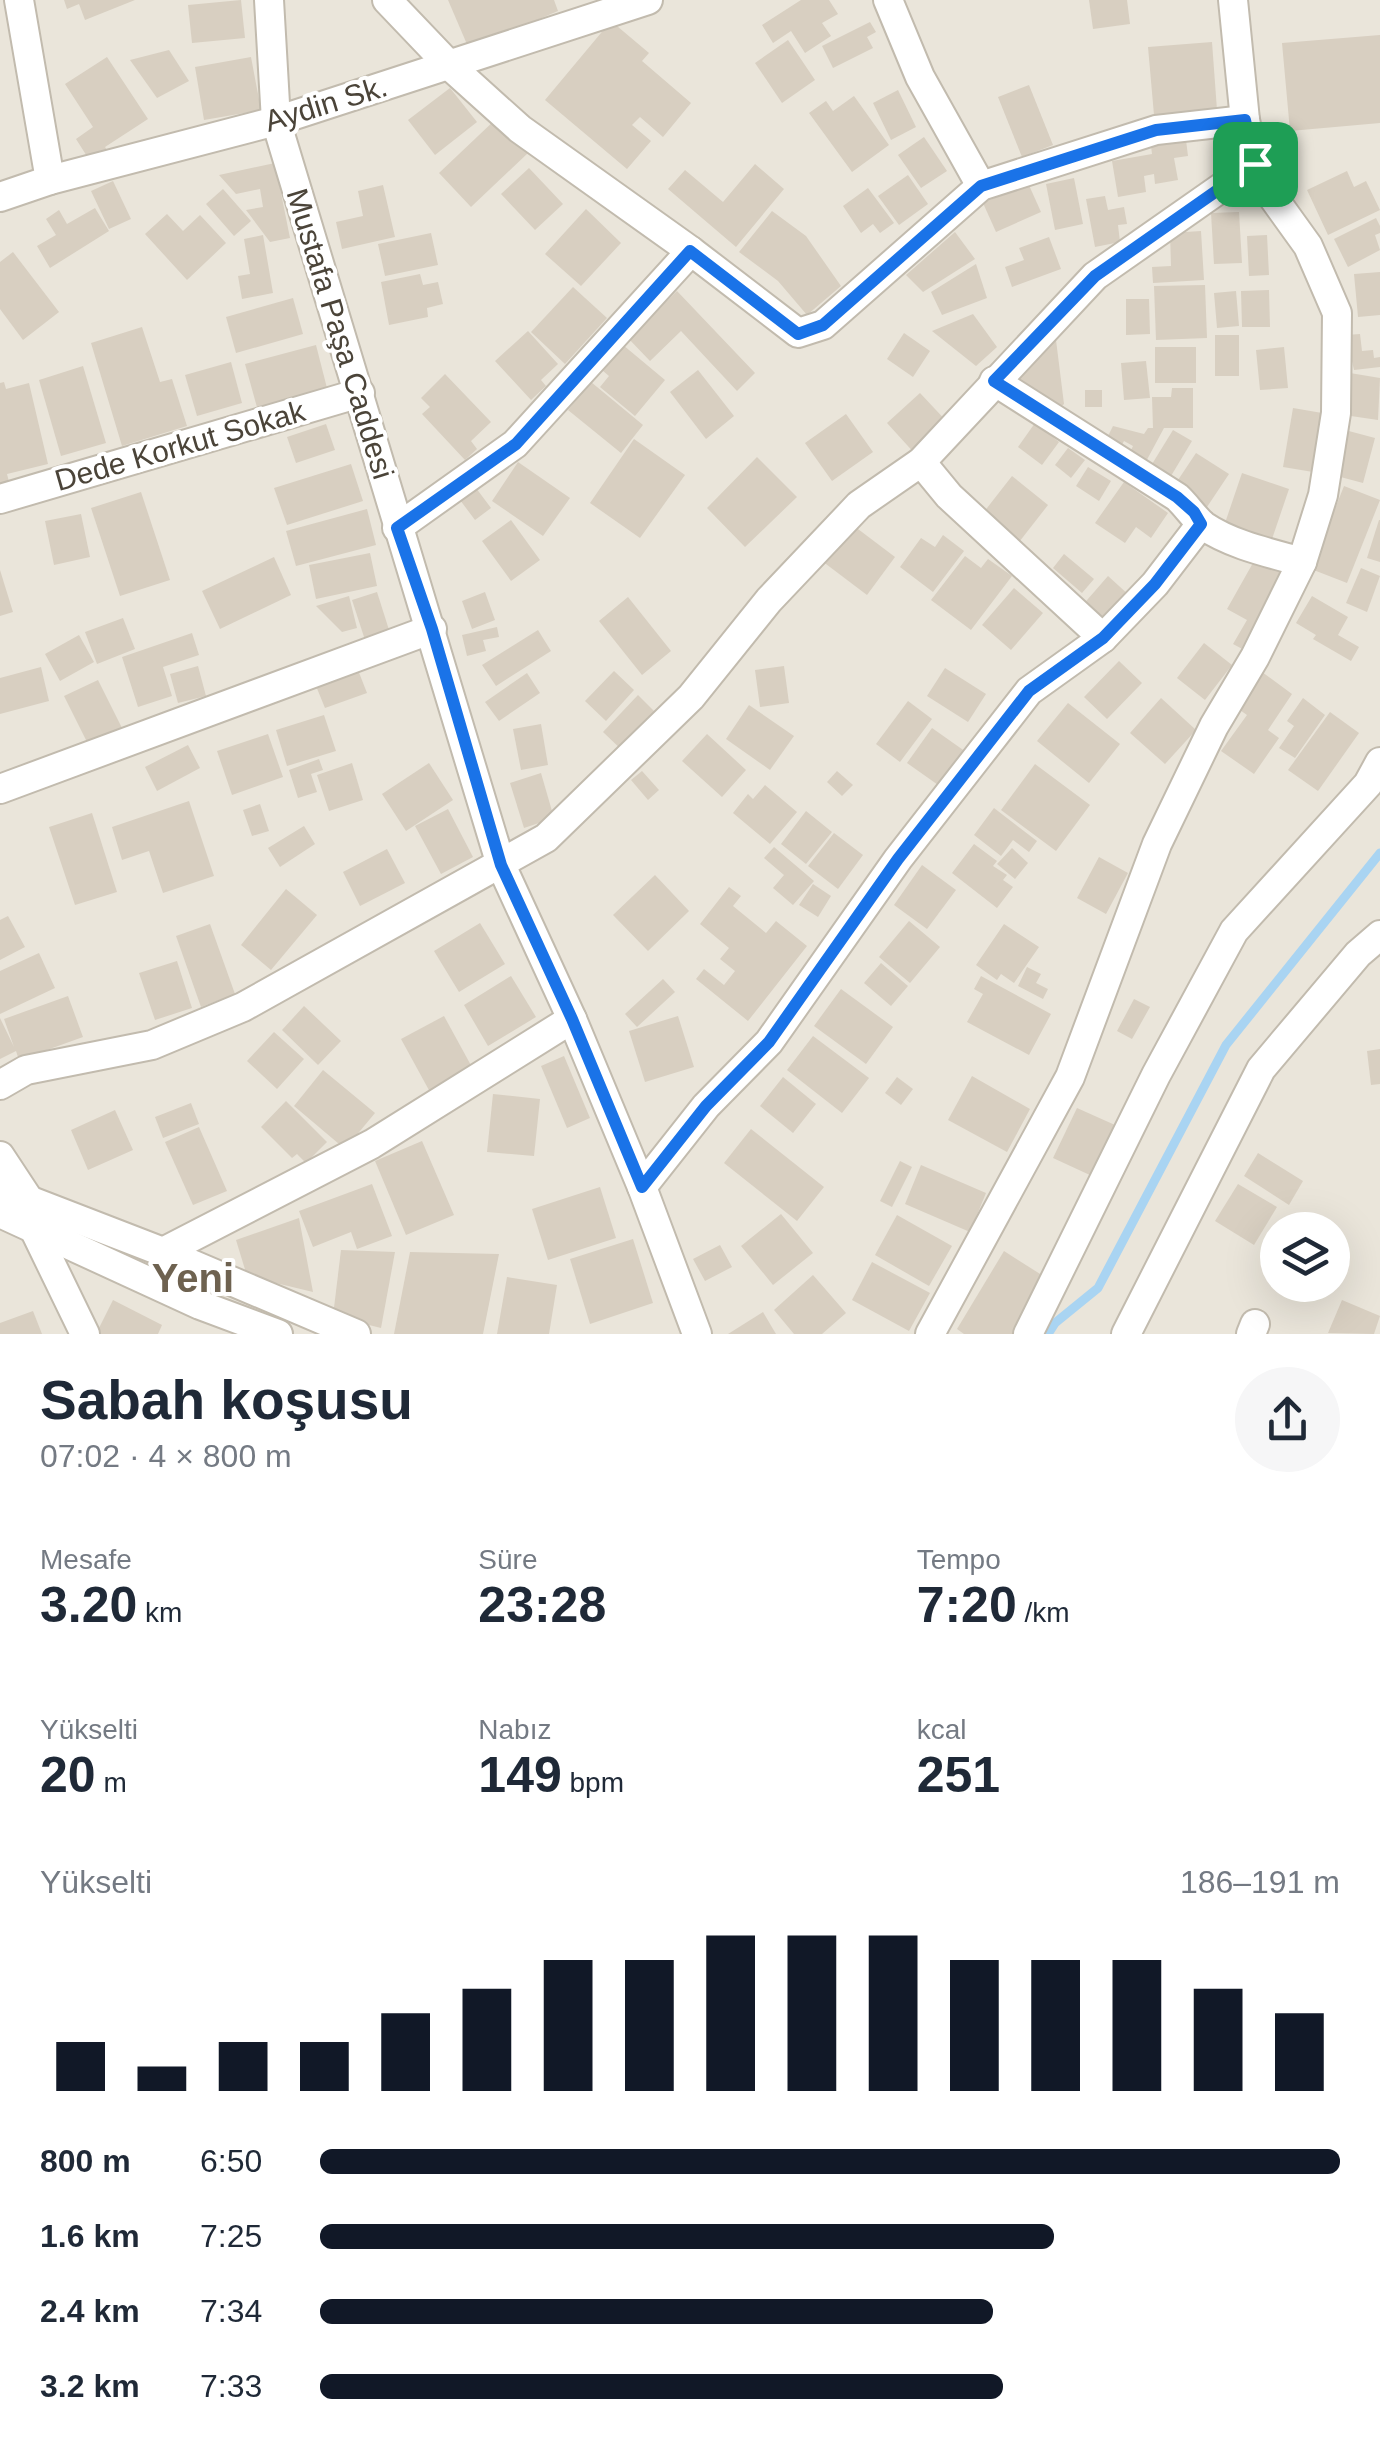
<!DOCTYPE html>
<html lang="tr">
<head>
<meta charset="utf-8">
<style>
  :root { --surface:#fff; --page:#f6f6f7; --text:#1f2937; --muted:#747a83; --accent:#111827 }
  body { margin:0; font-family:Helvetica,sans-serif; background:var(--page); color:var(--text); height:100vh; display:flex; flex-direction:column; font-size:38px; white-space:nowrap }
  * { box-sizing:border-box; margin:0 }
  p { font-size:32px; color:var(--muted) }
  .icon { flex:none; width:55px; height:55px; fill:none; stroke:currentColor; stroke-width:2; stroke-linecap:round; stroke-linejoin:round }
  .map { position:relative; height:1334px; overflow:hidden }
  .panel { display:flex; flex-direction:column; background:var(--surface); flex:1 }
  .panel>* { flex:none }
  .tools { position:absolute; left:1260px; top:1212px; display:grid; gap:20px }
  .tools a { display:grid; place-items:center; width:90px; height:90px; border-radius:50%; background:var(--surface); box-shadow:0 10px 40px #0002; font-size:50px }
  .pin { position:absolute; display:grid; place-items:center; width:85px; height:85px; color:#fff; margin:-42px; border-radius:20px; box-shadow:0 5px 15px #0006 }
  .round { display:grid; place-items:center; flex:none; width:105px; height:105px; border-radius:52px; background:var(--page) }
  .headline { display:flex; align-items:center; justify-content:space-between; height:170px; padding:0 40px }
  h1 { font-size:55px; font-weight:600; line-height:75px }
  .stats { display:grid; grid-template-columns:repeat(3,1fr); gap:15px; height:170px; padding:10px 40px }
  .stats div { display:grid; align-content:center }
  .stats b { font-size:50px; font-weight:600 }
  .stats small { font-size:28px; font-weight:400 }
  .stats p { font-size:28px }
  .chart { height:280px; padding:20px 40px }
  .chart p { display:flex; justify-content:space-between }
  .chart svg { width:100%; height:180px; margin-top:10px; stroke:var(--accent); stroke-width:6 }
  ul { padding:0 40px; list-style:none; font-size:32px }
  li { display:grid; grid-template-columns:160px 120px 1fr; align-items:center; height:75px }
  li i { height:25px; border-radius:12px; background:var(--accent) }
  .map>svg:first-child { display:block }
  .residential { fill:#eae5da; fill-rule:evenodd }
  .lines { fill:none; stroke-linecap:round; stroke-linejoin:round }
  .stream { stroke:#a9d4f2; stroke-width:9 }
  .building { fill:#d8cfc1 }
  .minor-casing { stroke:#c2bbae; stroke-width:32 }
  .minor { stroke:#fff; stroke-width:28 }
  .route-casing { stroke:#fff; stroke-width:20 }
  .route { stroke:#1a73e8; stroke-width:12 }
  .labels { text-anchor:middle; stroke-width:8; stroke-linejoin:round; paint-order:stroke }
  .street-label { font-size:30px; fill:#4b4439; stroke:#fff }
  .district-label { font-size:40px; font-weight:bold; fill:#6e6250; stroke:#fff }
</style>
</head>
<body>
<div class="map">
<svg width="1380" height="1334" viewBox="0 0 1380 1334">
  <rect width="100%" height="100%" fill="#f6f3ec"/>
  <path class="residential" d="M0,0H1380V1334H0ZM1278,1230H1332V1285H1278Z"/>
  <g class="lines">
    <polyline class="stream" points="1048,1334 1055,1323 1098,1288 1226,1045 1380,853"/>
  </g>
  <g class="building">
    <polygon points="64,0 135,0 85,20 79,4 67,9"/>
    <polygon points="241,0 245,38 192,43 188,5"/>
    <polygon points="448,0 554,0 558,11 469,49"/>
    <polygon points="801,0 829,0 838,14 822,23 831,36 805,53 791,31 773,43 762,25"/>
    <polygon points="1089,0 1127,0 1130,24 1093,29"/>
    <polygon points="611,21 649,53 642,61 691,103 663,137 640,117 632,125 651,141 627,169 545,100"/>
    <polygon points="870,22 876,32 867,37 873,48 833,68 822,46"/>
    <polygon points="1380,35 1380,123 1290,131 1282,43"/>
    <polygon points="788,40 815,80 782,103 755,63"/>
    <polygon points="1212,42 1217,110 1154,115 1148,47"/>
    <polygon points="169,50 189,81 157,98 130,60"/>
    <polygon points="107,57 148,119 105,147 107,150 90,161 76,139 93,127 65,84"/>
    <polygon points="251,57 261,110 204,120 195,67"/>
    <polygon points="1029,85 1053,145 1022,157 998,97"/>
    <polygon points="450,88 477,122 435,155 408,120"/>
    <polygon points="898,90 916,127 891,140 873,103"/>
    <polygon points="854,96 889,145 852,172 809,113 826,101 833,111"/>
    <polygon points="497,118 528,153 471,207 439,173"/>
    <polygon points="924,137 947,171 921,188 898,155"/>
    <polygon points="1186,140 1188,156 1174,158 1178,180 1155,184 1154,174 1144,176 1146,192 1118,197 1112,161 1152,154 1151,146"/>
    <polygon points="275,163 290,238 270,242 246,210 263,207 260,189 236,194 219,175"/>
    <polygon points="755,164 784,189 736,247 668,189 685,170 723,202"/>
    <polygon points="529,168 563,204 535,230 501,194"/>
    <polygon points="1347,171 1354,187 1366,181 1380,210 1328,235 1307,190"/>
    <polygon points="908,175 928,204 899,225 878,196"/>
    <polygon points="1074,178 1083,224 1055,230 1046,184"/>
    <polygon points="113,181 131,219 109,229 91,191"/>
    <polygon points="1028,183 1041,212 996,232 983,203"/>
    <polygon points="383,185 395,237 342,249 336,222 363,216 358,191"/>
    <polygon points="868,188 894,223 880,233 873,224 861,233 843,206"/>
    <polygon points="223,189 251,221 234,236 206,204"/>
    <polygon points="1105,196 1108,210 1124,207 1127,224 1118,225 1120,242 1095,247 1086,199"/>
    <polygon points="95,208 109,231 50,268 37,246 56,235 46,219 59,210 67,224"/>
    <polygon points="586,209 621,243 581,286 545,254"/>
    <polygon points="772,211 806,236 841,286 807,315 778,281 739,252"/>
    <polygon points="1239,212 1242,263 1214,264 1211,213"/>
    <polygon points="167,214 183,231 200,215 226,243 187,280 145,234"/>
    <polygon points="1376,218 1380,226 1380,233 1375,235 1380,250 1348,267 1334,239"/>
    <polygon points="1201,231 1204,280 1153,283 1152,267 1171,266 1170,233"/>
    <polygon points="955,232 975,259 923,292 906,275"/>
    <polygon points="431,233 438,265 385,276 378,244"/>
    <polygon points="263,235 273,293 242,299 238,276 250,274 244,239"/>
    <polygon points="1267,235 1269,275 1249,276 1247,236"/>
    <polygon points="1049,237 1061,269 1012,287 1005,267 1024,260 1019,248"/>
    <polygon points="13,252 59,312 23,340 0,309 0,262"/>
    <polygon points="976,264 987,298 942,315 931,292"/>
    <polygon points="1380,272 1380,315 1358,317 1354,274"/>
    <polygon points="420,274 423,285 438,282 443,304 427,308 428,317 389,325 381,282"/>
    <polygon points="1205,285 1207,338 1156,340 1154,286"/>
    <polygon points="573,287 607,318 565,364 531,332"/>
    <polygon points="1269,290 1270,327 1242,327 1241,291"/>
    <polygon points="677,291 755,373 737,391 681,331 650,361 628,338"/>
    <polygon points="1236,291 1239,326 1217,328 1214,293"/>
    <polygon points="293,298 303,334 236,353 226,317"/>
    <polygon points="1126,299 1149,299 1150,334 1126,335"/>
    <polygon points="973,314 997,347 976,366 932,331"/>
    <polygon points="142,327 160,382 172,379 187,426 122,446 91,343"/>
    <polygon points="528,331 558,364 541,380 546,386 531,400 495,361"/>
    <polygon points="904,333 930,351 913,377 887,359"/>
    <polygon points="1360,334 1362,351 1373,350 1374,358 1380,357 1380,367 1354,370 1346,335"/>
    <rect x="1215" y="335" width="24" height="41"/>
    <polygon points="1056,340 1064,404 1053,414 1015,376"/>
    <polygon points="316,345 328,392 258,411 245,364"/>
    <polygon points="623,345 665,380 635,416 600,387 609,376 602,370"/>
    <rect x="1155" y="347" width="41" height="36"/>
    <polygon points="1284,347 1288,388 1260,390 1256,350"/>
    <polygon points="1146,361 1150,398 1124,400 1121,363"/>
    <polygon points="231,362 242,403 197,416 185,375"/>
    <polygon points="83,366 106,443 61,456 39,380"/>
    <polygon points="698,370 734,416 706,439 670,392"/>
    <polygon points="1350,373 1380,378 1378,420 1344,415"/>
    <polygon points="445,374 491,422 471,441 477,449 465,460 422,414 430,407 421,398"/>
    <polygon points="4,382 6,389 29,383 48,464 7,474 9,482 0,484 0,383"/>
    <polygon points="591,382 643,425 621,453 568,410"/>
    <polygon points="1172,388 1193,388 1193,428 1164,428 1143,467 1127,458 1133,446 1124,441 1119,450 1105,442 1113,426 1144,434 1148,428 1153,428 1152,397 1171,397"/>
    <rect x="1085" y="390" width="17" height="17"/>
    <polygon points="920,393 950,425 917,456 887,423"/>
    <polygon points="1293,408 1328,414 1319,473 1283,467"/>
    <polygon points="846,414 873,452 832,481 805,443"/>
    <polygon points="1035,423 1059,442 1042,465 1018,447"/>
    <polygon points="326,424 335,450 296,463 287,437"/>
    <polygon points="1173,430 1192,441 1168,481 1149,469"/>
    <polygon points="1345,430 1375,438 1363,483 1333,475"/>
    <polygon points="634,439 685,475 640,538 590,503"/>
    <polygon points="1068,448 1085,460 1071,478 1055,465"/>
    <polygon points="1196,453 1229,474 1207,507 1174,486"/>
    <polygon points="757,457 797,497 745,547 707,508"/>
    <polygon points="518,462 570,498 543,536 492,501"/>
    <polygon points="351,464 363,501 287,525 274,488"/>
    <polygon points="1088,467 1111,481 1099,501 1076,486"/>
    <polygon points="1242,473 1289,489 1271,542 1224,526"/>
    <polygon points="1012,476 1048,505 1016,546 980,517"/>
    <polygon points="1124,482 1168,513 1151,538 1136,527 1125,543 1095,523"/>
    <polygon points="473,484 491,508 475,520 457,496"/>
    <polygon points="1344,486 1380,500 1347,583 1311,569"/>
    <polygon points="141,492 170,580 120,596 91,508"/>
    <polygon points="367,509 376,545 296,566 286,531"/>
    <polygon points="81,514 90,557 54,565 45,521"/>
    <polygon points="511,520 540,560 511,581 482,541"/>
    <polygon points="1379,520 1380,520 1380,562 1367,558"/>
    <polygon points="850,523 895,557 867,595 822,561"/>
    <polygon points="943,535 964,551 933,592 900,567 921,538 935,547"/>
    <polygon points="370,553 377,586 316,599 309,565"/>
    <polygon points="1064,554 1094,579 1082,593 1053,568"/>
    <polygon points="1258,554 1290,572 1246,651 1233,644 1247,620 1227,609"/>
    <polygon points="965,556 981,568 988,559 1012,576 971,630 931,600"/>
    <polygon points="274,557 291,595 220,629 202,591"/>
    <polygon points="1361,568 1380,576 1367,612 1346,603"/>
    <polygon points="0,570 13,612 0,616"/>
    <polygon points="1108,576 1130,596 1104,626 1081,607"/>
    <polygon points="1014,588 1043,613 1011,650 982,625"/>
    <polygon points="377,592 390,633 365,640 352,600"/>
    <polygon points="485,592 495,620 472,629 462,601"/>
    <polygon points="349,596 357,628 342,632 316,606"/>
    <polygon points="1312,596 1348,617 1338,635 1359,647 1351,661 1313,639 1316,635 1296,623"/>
    <polygon points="628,597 671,651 642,675 599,621"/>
    <polygon points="123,618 135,649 97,664 85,632"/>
    <polygon points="497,627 499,637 483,640 486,651 467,656 462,635"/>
    <polygon points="538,630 551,651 496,686 482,665"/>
    <polygon points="192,633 199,655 163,667 172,696 138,707 122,657"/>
    <polygon points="79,635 94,662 60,681 45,654"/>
    <polygon points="1204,643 1232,665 1205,700 1177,678"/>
    <polygon points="1119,661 1142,683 1107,719 1084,697"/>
    <polygon points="198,666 206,696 178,703 170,674"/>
    <polygon points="784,666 789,703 760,707 755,670"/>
    <polygon points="41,667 49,701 0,714 0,678"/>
    <polygon points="945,668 986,694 968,722 927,696"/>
    <polygon points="358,670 367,693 325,708 316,686"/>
    <polygon points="614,671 634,690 606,721 585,701"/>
    <polygon points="1262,672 1292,694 1268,730 1279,738 1254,774 1221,751 1247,715 1237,708"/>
    <polygon points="527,673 540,693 499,721 485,702"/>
    <polygon points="98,680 125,734 91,750 64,696"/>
    <polygon points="638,695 660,717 625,753 603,732"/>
    <polygon points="1161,698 1196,730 1165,764 1130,733"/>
    <polygon points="1303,698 1325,715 1295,758 1279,748 1294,726 1287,721"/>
    <polygon points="908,701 932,719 900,762 876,744"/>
    <polygon points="1068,703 1120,744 1089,783 1037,741"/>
    <polygon points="749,705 794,736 770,770 726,739"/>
    <polygon points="1330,712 1359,733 1318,791 1288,770"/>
    <polygon points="324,715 336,751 287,766 276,730"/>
    <polygon points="541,724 548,765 521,770 513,729"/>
    <polygon points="932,728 966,752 941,787 907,763"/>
    <polygon points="268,734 283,777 232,795 217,751"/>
    <polygon points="707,734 746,770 722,797 682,761"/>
    <polygon points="188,745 200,768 157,791 145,767"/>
    <polygon points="319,759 323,770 311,774 317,792 298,798 289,770"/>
    <polygon points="352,763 363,800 329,811 317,775"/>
    <polygon points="429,763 453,800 406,831 382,794"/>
    <polygon points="1035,764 1090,805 1056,851 1001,810"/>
    <polygon points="642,771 659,790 648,800 631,780"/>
    <polygon points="837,771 853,785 842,796 827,782"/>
    <polygon points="541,773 554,818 524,828 510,783"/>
    <polygon points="765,785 797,812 770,844 733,813 748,794 753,799"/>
    <polygon points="189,801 214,876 163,893 149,851 122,860 112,827"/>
    <polygon points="260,804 269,831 252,836 243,810"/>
    <polygon points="994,808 1037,841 1029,852 1013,840 1001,856 974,835"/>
    <polygon points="448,809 473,857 441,874 415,826"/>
    <polygon points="806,811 832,832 806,864 781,844"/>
    <polygon points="92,813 117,892 75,905 49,827"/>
    <polygon points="304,826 315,844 280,867 268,848"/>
    <polygon points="834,833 863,855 838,889 808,866"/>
    <polygon points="974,844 997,861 993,866 1007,875 1003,880 1013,887 997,908 952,873"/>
    <polygon points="774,847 814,881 793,905 773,888 784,875 764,858"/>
    <polygon points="1012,848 1028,863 1015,879 997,864"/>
    <polygon points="387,849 405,883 360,906 343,872"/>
    <polygon points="1099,857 1128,873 1106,914 1077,898"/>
    <polygon points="922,865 956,890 927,929 894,905"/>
    <polygon points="655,875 689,911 648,951 613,915"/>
    <polygon points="813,884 831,896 818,917 799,905"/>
    <polygon points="729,887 741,896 733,906 766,933 776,921 807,946 748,1021 696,979 704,969 724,985 735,971 720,959 729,948 700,924"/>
    <polygon points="286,889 317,915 271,970 241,945"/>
    <polygon points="8,916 25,947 0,960 0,920"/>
    <polygon points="909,921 940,947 910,983 879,957"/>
    <polygon points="480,923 505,964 459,992 434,951"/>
    <polygon points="210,924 235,994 201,1007 176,936"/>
    <polygon points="1004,924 1039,947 1014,983 1001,974 997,980 976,965"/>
    <polygon points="39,953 55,988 0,1014 0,971"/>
    <polygon points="177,961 192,1008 155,1020 139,973"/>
    <polygon points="881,963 908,986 891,1006 864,983"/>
    <polygon points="1027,967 1041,974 1036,983 1048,989 1043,999 1018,986"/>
    <polygon points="511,976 536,1017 488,1046 464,1005"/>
    <polygon points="981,976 1051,1014 1029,1055 967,1022 983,994 974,989"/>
    <polygon points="663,979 675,992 637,1027 625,1014"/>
    <polygon points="841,989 893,1027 866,1064 814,1026"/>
    <polygon points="68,996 83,1037 19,1060 16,1051 0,1059 0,1018 14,1047 4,1019"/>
    <polygon points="1134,999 1150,1007 1132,1039 1117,1031"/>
    <polygon points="304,1006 341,1041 318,1065 282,1030"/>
    <polygon points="444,1016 473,1069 430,1092 401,1039"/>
    <polygon points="678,1016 694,1067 645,1082 629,1031"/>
    <polygon points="274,1032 304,1059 277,1089 247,1061"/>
    <polygon points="813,1036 869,1078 842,1113 787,1070"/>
    <polygon points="1380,1049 1380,1084 1371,1085 1367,1051"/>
    <polygon points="564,1056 590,1118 567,1128 541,1066"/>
    <polygon points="323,1070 375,1113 345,1149 294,1106"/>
    <polygon points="972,1076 1030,1109 1007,1152 948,1120"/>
    <polygon points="783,1077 816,1104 793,1133 760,1106"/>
    <polygon points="897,1077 913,1089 901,1105 885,1093"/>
    <polygon points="493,1094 540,1099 534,1156 487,1152"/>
    <polygon points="286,1101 327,1142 306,1163 297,1154 292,1158 261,1127"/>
    <polygon points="191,1103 199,1124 163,1138 155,1117"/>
    <polygon points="1077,1108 1115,1125 1092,1176 1053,1158"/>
    <polygon points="115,1110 133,1150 88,1170 71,1130"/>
    <polygon points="199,1127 227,1191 193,1205 165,1142"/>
    <polygon points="751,1129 824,1187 797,1221 724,1163"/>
    <polygon points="422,1141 454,1215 406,1235 375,1161"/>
    <polygon points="1258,1153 1303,1181 1289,1205 1244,1176"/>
    <polygon points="900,1161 912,1167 892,1207 880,1201"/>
    <polygon points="921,1165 986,1193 970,1232 905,1204"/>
    <polygon points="372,1184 392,1236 357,1249 351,1232 313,1247 299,1211"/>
    <polygon points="1238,1184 1277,1207 1254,1245 1215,1221"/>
    <polygon points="600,1187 616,1238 548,1260 532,1209"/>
    <polygon points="781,1214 813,1253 773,1285 741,1246"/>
    <polygon points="897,1215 952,1246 929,1286 875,1255"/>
    <polygon points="299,1218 313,1292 247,1276 236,1240"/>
    <polygon points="633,1239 653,1303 590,1324 570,1259"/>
    <polygon points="720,1245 732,1267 705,1281 693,1259"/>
    <polygon points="341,1250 395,1252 381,1328 333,1316"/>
    <polygon points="1004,1251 1048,1279 1015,1334 964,1334 957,1329"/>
    <polygon points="410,1252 499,1254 483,1334 394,1334"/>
    <polygon points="872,1262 930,1293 909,1331 852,1300"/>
    <polygon points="813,1275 846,1313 822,1334 794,1334 774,1310"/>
    <polygon points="507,1277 557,1285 549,1334 497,1334"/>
    <polygon points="113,1300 162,1325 158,1334 96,1334"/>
    <polygon points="1342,1300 1380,1316 1374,1334 1328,1333"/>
    <polygon points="33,1311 42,1334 0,1334 0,1323"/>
    <polygon points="763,1312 776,1334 728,1334"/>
  </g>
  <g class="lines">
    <g class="minor-casing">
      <g id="minor">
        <polyline points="19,0 50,180"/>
        <polyline points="269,0 276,121 501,865 572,1019 642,1187 697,1334"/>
        <polyline points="387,0 449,65 520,129 691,251 798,333 823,325 981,186 1156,130 1245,120"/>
        <polyline points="888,0 920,77 981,186"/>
        <polyline points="0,197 50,180 276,121 648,0"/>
        <path d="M994,381L1177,497C1186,505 1195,519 1204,526C1232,545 1270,553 1302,562"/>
        <polyline points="921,462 949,496 1103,638"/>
        <polyline points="0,499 360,393"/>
        <polyline points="397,528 515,444 691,251"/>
        <polyline points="0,789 432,629"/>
        <polyline points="0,1085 26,1070 152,1045 243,1007 546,838 691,697 769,600 859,505 921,462 1095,276 1255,164"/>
        <polyline points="0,1156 31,1203 34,1229 85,1334"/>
        <polyline points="642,1187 706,1106 769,1042 898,859 1029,691 1103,638 1155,584 1201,524"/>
        <polyline points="0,1189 163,1252 356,1334"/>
        <polyline points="0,1213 200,1305 278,1334"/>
        <polyline points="163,1252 372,1144 572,1019"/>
        <polyline points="930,1334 1070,1077 1157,844 1214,726 1255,657 1302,562 1323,495 1336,413 1337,313 1308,246 1267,189 1255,164 1245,120 1233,0"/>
        <polyline points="1028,1334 1156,1075 1234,931 1368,784 1380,762"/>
        <polyline points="1126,1334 1261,1069 1358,954 1380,935"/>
        <polyline points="1251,1334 1255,1324"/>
      </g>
    </g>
    <use href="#minor" class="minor"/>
  </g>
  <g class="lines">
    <g class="route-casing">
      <polygon id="route" points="1245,120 1255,164 1095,276 994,381 1177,497 1194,512 1201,524 1155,584 1103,638 1029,691 898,859 769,1042 706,1106 642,1187 572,1019 501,865 432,629 397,528 516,444 690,251 798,334 823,325 981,186 1156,130"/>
    </g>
    <use href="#route" class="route"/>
  </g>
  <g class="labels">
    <g class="street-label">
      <text transform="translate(326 104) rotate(-17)" y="10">Aydin Sk.</text>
      <text transform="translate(340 334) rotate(73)" y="10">Mustafa Paşa Caddesi</text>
      <text transform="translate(180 446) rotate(-16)" y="10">Dede Korkut Sokak</text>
    </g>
    <g class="district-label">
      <text x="193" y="1292">Yeni</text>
    </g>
  </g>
</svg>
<div class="tools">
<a><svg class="icon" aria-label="layers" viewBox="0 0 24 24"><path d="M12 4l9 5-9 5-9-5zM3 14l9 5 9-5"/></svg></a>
</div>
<div class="pin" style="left:1255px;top:164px;background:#1e9e55"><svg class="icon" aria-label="arrive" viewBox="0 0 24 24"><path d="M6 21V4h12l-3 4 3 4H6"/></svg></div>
</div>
<section class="panel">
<div class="headline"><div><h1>Sabah koşusu</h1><p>07:02 · 4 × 800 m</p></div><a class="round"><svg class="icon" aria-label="share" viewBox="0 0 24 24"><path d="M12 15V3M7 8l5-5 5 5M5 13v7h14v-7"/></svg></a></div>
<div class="stats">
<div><p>Mesafe</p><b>3.20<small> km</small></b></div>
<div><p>Süre</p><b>23:28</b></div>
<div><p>Tempo</p><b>7:20<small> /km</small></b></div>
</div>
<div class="stats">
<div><p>Yükselti</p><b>20<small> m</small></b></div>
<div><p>Nabız</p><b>149<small> bpm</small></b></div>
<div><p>kcal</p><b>251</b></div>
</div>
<div class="chart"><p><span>Yükselti</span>186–191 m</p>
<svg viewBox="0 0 160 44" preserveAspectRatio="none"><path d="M5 44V32M15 44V38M25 44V32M35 44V32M45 44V25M55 44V19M65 44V12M75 44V12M85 44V6M95 44V6M105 44V6M115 44V12M125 44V12M135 44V12M145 44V19M155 44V25"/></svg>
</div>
<ul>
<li><b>800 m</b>6:50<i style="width:100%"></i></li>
<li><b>1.6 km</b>7:25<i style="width:72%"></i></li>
<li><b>2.4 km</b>7:34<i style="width:66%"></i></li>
<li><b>3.2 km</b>7:33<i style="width:67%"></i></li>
</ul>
</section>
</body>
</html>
